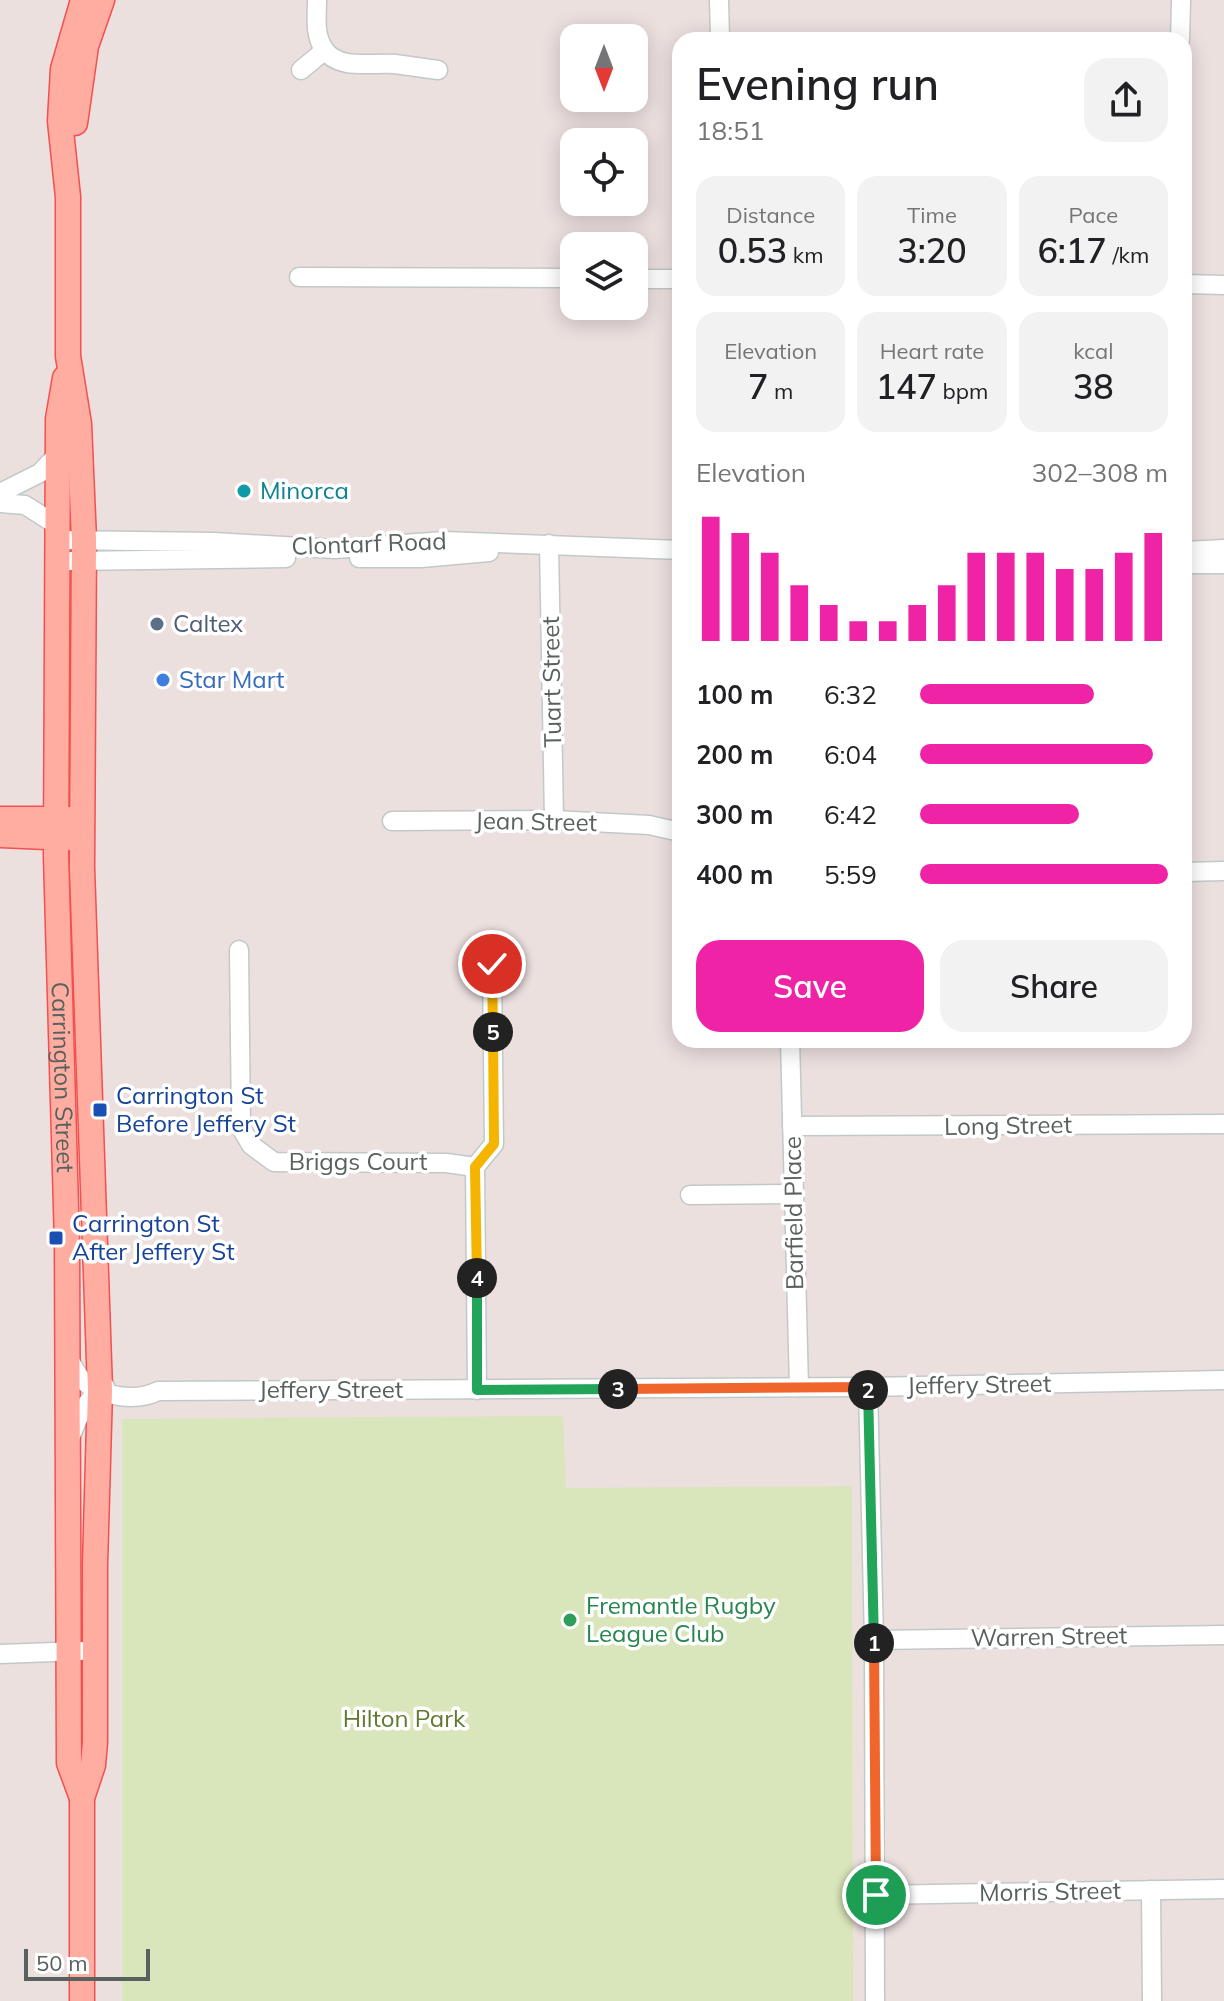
<!DOCTYPE html>
<html lang="en">
<head>
<meta charset="utf-8">
<style>
  :root { --surface:#fff; --page:#f2f2f2; --text:#202124; --muted:#757577; --accent:#ee23a5 }
  body { margin:0; font-family:Mulish,sans-serif; background:var(--page); color:var(--text); height:100vh; display:flex; flex-direction:column; font-size:30px; white-space:nowrap }
  * { box-sizing:border-box; margin:0 }
  p { font-size:26px; color:var(--muted) }
  .icon { flex:none; width:44px; height:44px; fill:none; stroke:currentColor; stroke-width:2; stroke-linecap:round; stroke-linejoin:round }
  .map { position:relative; flex:1; overflow:hidden }
  .details { position:absolute; left:672px; top:32px; width:520px; height:1016px; display:flex; flex-direction:column; background:var(--surface); border-radius:24px; box-shadow:0 4px 20px #0003 }
  .details>* { flex:none }
  .needle { width:52px; rotate:180deg }
  .fabs { position:absolute; left:560px; top:24px; display:grid; gap:16px }
  .fabs a { display:grid; place-items:center; width:88px; height:88px; border-radius:16px; background:var(--surface); box-shadow:0 4px 20px #0003; font-size:40px }
  .scale { position:absolute; left:24px; bottom:20px; width:126px; box-sizing:border-box; padding-left:8px; border:4px solid #58615f; border-top:0; font-size:22px; line-height:28px; white-space:nowrap; color:#58615f; -webkit-text-stroke:6px #fff; paint-order:stroke }
  .pin { position:absolute; display:grid; place-items:center; width:68px; height:68px; color:#fff; margin:-34px; border:4px solid #fff; border-radius:50%; box-shadow:0 2px 8px #0007 }
  .km { position:absolute; width:40px; height:40px; margin:-20px; border-radius:50%; background:#222; color:#fff; font-size:22px; line-height:40px; text-align:center }
  .round { display:grid; place-items:center; flex:none; width:84px; height:84px; border-radius:24px; background:var(--page) }
  .headline { display:flex; align-items:center; justify-content:space-between; height:136px; padding:0 24px }
  h1 { font-size:44px; font-weight:600; line-height:60px }
  .metrics { display:grid; grid-template-columns:repeat(3,1fr); gap:12px; height:136px; padding:8px 24px }
  .metrics div { display:grid; align-content:center; border-radius:20px; background:var(--page); text-align:center }
  .metrics b { font-size:34px; font-weight:600 }
  .metrics small { font-size:22px; font-weight:400 }
  .metrics p { font-size:22px }
  .chart { height:224px; padding:16px 24px }
  .chart p { display:flex; justify-content:space-between }
  .chart svg { width:100%; height:144px; margin-top:8px; stroke:var(--accent); stroke-width:6 }
  .action { display:flex; gap:16px; margin-top:auto; padding:16px 24px }
  .action a { flex:1; height:92px; border-radius:24px; background:var(--accent); color:#fff; font-size:32px; font-weight:600; line-height:92px; text-align:center }
  .action a+a { background:var(--page); color:var(--text) }
  ul { padding:0 24px; list-style:none; font-size:26px }
  li { display:grid; grid-template-columns:128px 96px 1fr; align-items:center; height:60px }
  li i { height:20px; border-radius:10px; background:var(--accent) }
  .map>svg:first-child { display:block }
  .park { fill:#d9e5ba }
  .lines { fill:none; stroke-linecap:round; stroke-linejoin:round }
  .minor-casing { stroke:#c1c9c8; stroke-width:21 }
  .major-casing { stroke:#f54f4f; stroke-width:27 }
  .minor { stroke:#fff; stroke-width:18 }
  .major { stroke:#ffaca1; stroke-width:24 }
  .split-1-casing { stroke:#fff; stroke-width:16 }
  .split-2-casing { stroke:#fff; stroke-width:16 }
  .split-3-casing { stroke:#fff; stroke-width:16 }
  .split-4-casing { stroke:#fff; stroke-width:16 }
  .split-5-casing { stroke:#fff; stroke-width:16 }
  .split-6-casing { stroke:#fff; stroke-width:16 }
  .split-1 { stroke:#f0652b; stroke-width:10 }
  .split-2 { stroke:#22a559; stroke-width:10 }
  .split-3 { stroke:#f0652b; stroke-width:10 }
  .split-4 { stroke:#22a559; stroke-width:10 }
  .split-5 { stroke:#f5b400; stroke-width:10 }
  .split-6 { stroke:#f5b400; stroke-width:10 }
  .culture-dot { fill:#0f9aa8; stroke:#fff; stroke-width:3 }
  .service-dot { fill:#5c6f8a; stroke:#fff; stroke-width:3 }
  .shop-dot { fill:#3f7fe0; stroke:#fff; stroke-width:3 }
  .transit-dot { fill:#1a4fb4; stroke:#fff; stroke-width:3 }
  .leisure-dot { fill:#2e9e5b; stroke:#fff; stroke-width:3 }
  .labels { text-anchor:middle; stroke-width:7; stroke-linejoin:round; paint-order:stroke }
  .culture-label { font-size:24px; fill:#0d838f; stroke:#fff; text-anchor:start }
  .street-label { font-size:24px; fill:#58615f; stroke:#fff }
  .service-label { font-size:24px; fill:#4e5e75; stroke:#fff; text-anchor:start }
  .shop-label { font-size:24px; fill:#366cbe; stroke:#fff; text-anchor:start }
  .transit-label { font-size:24px; fill:#164399; stroke:#fff; text-anchor:start }
  .leisure-label { font-size:24px; fill:#27864d; stroke:#fff; text-anchor:start }
  .park-label { font-size:24px; fill:#617a2f; stroke:#fff }
</style>
</head>
<body>
<div class="map">
<svg width="1224" height="2001" viewBox="0 0 1224 2001">
  <rect width="100%" height="100%" fill="#ece0df"/>
  <polygon class="park" points="563,1416 566,1488 852,1486 853,2001 122,2001 122,1419"/>
  <g class="lines">
    <g class="minor-casing">
      <g id="minor">
        <path d="M317,0C317,16 314,35 324,49C338,71 373,62 395,64C409,66 424,68 438,70"/>
        <polyline points="719,0 720,37"/>
        <polyline points="1180,40 1181,0"/>
        <polyline points="301,70 324,51"/>
        <polyline points="299,277 574,278"/>
        <polyline points="634,279 680,279"/>
        <polyline points="1184,284 1224,285"/>
        <polyline points="0,493 40,473 58,454"/>
        <polyline points="0,503 25,505 58,526"/>
        <polyline points="57,540 214,542 335,549 444,541 680,550"/>
        <polyline points="549,544 554,820"/>
        <polyline points="1184,551 1224,549"/>
        <polyline points="359,558 421,558 489,552"/>
        <polyline points="71,561 286,558"/>
        <polyline points="1184,564 1224,564"/>
        <polyline points="392,821 554,820 649,825 680,832"/>
        <polyline points="1184,872 1224,871"/>
        <polyline points="239,950 241,1128 251,1145 274,1162 446,1163 475,1167"/>
        <polyline points="790,1040 799,1387"/>
        <polyline points="792,1126 1224,1124"/>
        <polyline points="690,1195 793,1194"/>
        <path d="M69,1359C73,1366 77,1375 83,1381C101,1397 137,1402 158,1391L868,1387L1224,1380"/>
        <polyline points="868,1387 874,1640 875,2001"/>
        <polyline points="477,1390 475,1167 494,1144 492,964"/>
        <path d="M71,1436C79,1414 86,1400 105,1386"/>
        <polyline points="874,1640 1224,1635"/>
        <polyline points="0,1654 81,1651"/>
        <polyline points="1151,1890 1152,2001"/>
        <polyline points="876,1895 1224,1889"/>
      </g>
    </g>
    <g class="major-casing">
      <g id="major">
        <polyline points="75,123 86,46 102,0"/>
        <path id="s1" d="M65,378L58,419L56,856L67,1243L69,1763L82,1798"/>
        <polyline points="0,819 70,819"/>
        <polyline points="0,835 70,838"/>
        <polyline points="82,2001 82,1798 93,1765 95,1742 95,1565 100,1390 82,868 84,540 79,424 68,356 68,197 60,121 63,69 83,0"/>
      </g>
    </g>
    <use href="#minor" class="minor"/>
    <use href="#major" class="major"/>
  </g>
  <g class="lines">
    <g class="split-1-casing">
      <polyline id="split-1" points="874,1643 876,1895"/>
    </g>
    <g class="split-2-casing">
      <polyline id="split-2" points="868,1390 874,1643"/>
    </g>
    <g class="split-3-casing">
      <polyline id="split-3" points="618,1389 868,1387 868,1390"/>
    </g>
    <g class="split-4-casing">
      <polyline id="split-4" points="477,1278 477,1390 618,1389"/>
    </g>
    <g class="split-5-casing">
      <polyline id="split-5" points="477,1278 475,1167 494,1144 493,1032"/>
    </g>
    <g class="split-6-casing">
      <polyline id="split-6" points="492,964 493,1032"/>
    </g>
    <use href="#split-1" class="split-1"/>
    <use href="#split-2" class="split-2"/>
    <use href="#split-3" class="split-3"/>
    <use href="#split-4" class="split-4"/>
    <use href="#split-5" class="split-5"/>
    <use href="#split-6" class="split-6"/>
  </g>
  <circle class="culture-dot" cx="244" cy="491" r="8"/>
  <circle class="service-dot" cx="157" cy="624" r="8"/>
  <circle class="shop-dot" cx="163" cy="680" r="8"/>
  <g class="transit-dot">
    <rect x="92" y="1102" width="16" height="16" rx="4"/>
    <rect x="48" y="1230" width="16" height="16" rx="4"/>
  </g>
  <circle class="leisure-dot" cx="570" cy="1620" r="8"/>
  <g class="labels">
    <g class="culture-label">
      <text x="260" y="499">Minorca</text>
    </g>
    <g class="street-label">
      <text transform="translate(369 544) rotate(-2)" y="8">Clontarf Road</text>
      <text transform="translate(552 682) rotate(-91)" y="8">Tuart Street</text>
      <text transform="translate(536 822) rotate(1)" y="8">Jean Street</text>
      <text dy="8" stroke="none"><textPath href="#s1" startOffset="700">Carrington Street</textPath></text>
      <text transform="translate(1008 1126) rotate(-1)" y="8">Long Street</text>
      <text x="358" y="1170">Briggs Court</text>
      <text transform="translate(794 1213) rotate(-91)" y="8">Barfield Place</text>
      <text transform="translate(979 1385) rotate(-1)" y="8">Jeffery Street</text>
      <text x="331" y="1398">Jeffery Street</text>
      <text transform="translate(1049 1637) rotate(-1)" y="8">Warren Street</text>
      <text transform="translate(1050 1892) rotate(-1)" y="8">Morris Street</text>
    </g>
    <g class="service-label">
      <text x="173" y="632">Caltex</text>
    </g>
    <g class="shop-label">
      <text x="179" y="688">Star Mart</text>
    </g>
    <g class="transit-label">
      <text x="116" y="1104">Carrington St<tspan x="116" dy="28">Before Jeffery St</tspan></text>
      <text x="72" y="1232">Carrington St<tspan x="72" dy="28">After Jeffery St</tspan></text>
    </g>
    <g class="leisure-label">
      <text x="586" y="1614">Fremantle Rugby<tspan x="586" dy="28">League Club</tspan></text>
    </g>
    <g class="park-label">
      <text x="404" y="1727">Hilton Park</text>
    </g>
  </g>
</svg>
<div class="fabs">
<a><svg class="needle" viewBox="-14 -14 28 28"><path d="M0-13l5 13h-10z" fill="#e53935"/><path d="M0 13l5-13h-10z" fill="#757577"/></svg></a>
<a><svg class="icon" aria-label="locate" viewBox="0 0 24 24"><circle cx="12" cy="12" r="6"/><path d="M12 2v4M12 18v4M2 12h4M18 12h4"/></svg></a>
<a><svg class="icon" aria-label="layers" viewBox="0 0 24 24"><path d="M12 4l9 5-9 5-9-5zM3 14l9 5 9-5"/></svg></a>
</div>
<div class="scale">50 m</div>
<div class="pin" style="left:876px;top:1895px;background:#1e9e55"><svg class="icon" aria-label="arrive" viewBox="0 0 24 24"><path d="M6 21V4h12l-3 4 3 4H6"/></svg></div>
<div class="pin" style="left:492px;top:964px;background:#d93025"><svg class="icon" aria-label="check" viewBox="0 0 24 24"><path d="M5 12l5 5 9-10"/></svg></div>
<b class="km" style="left:874px;top:1643px">1</b>
<b class="km" style="left:868px;top:1390px">2</b>
<b class="km" style="left:618px;top:1389px">3</b>
<b class="km" style="left:477px;top:1278px">4</b>
<b class="km" style="left:493px;top:1032px">5</b>
<section class="details">
<div class="headline"><div><h1>Evening run</h1><p>18:51</p></div><a class="round"><svg class="icon" aria-label="share" viewBox="0 0 24 24"><path d="M12 15V3M7 8l5-5 5 5M5 13v7h14v-7"/></svg></a></div>
<div class="metrics">
<div><p>Distance</p><b>0.53<small> km</small></b></div>
<div><p>Time</p><b>3:20</b></div>
<div><p>Pace</p><b>6:17<small> /km</small></b></div>
</div>
<div class="metrics">
<div><p>Elevation</p><b>7<small> m</small></b></div>
<div><p>Heart rate</p><b>147<small> bpm</small></b></div>
<div><p>kcal</p><b>38</b></div>
</div>
<div class="chart"><p><span>Elevation</span>302–308 m</p>
<svg viewBox="0 0 160 44" preserveAspectRatio="none"><path d="M5 44V6M15 44V11M25 44V17M35 44V27M45 44V33M55 44V38M65 44V38M75 44V33M85 44V27M95 44V17M105 44V17M115 44V17M125 44V22M135 44V22M145 44V17M155 44V11"/></svg>
</div>
<ul>
<li><b>100 m</b>6:32<i style="width:70%"></i></li>
<li><b>200 m</b>6:04<i style="width:94%"></i></li>
<li><b>300 m</b>6:42<i style="width:64%"></i></li>
<li><b>400 m</b>5:59<i style="width:100%"></i></li>
</ul>
<div class="action"><a>Save</a><a>Share</a></div>
</section>
</div>
</body>
</html>
